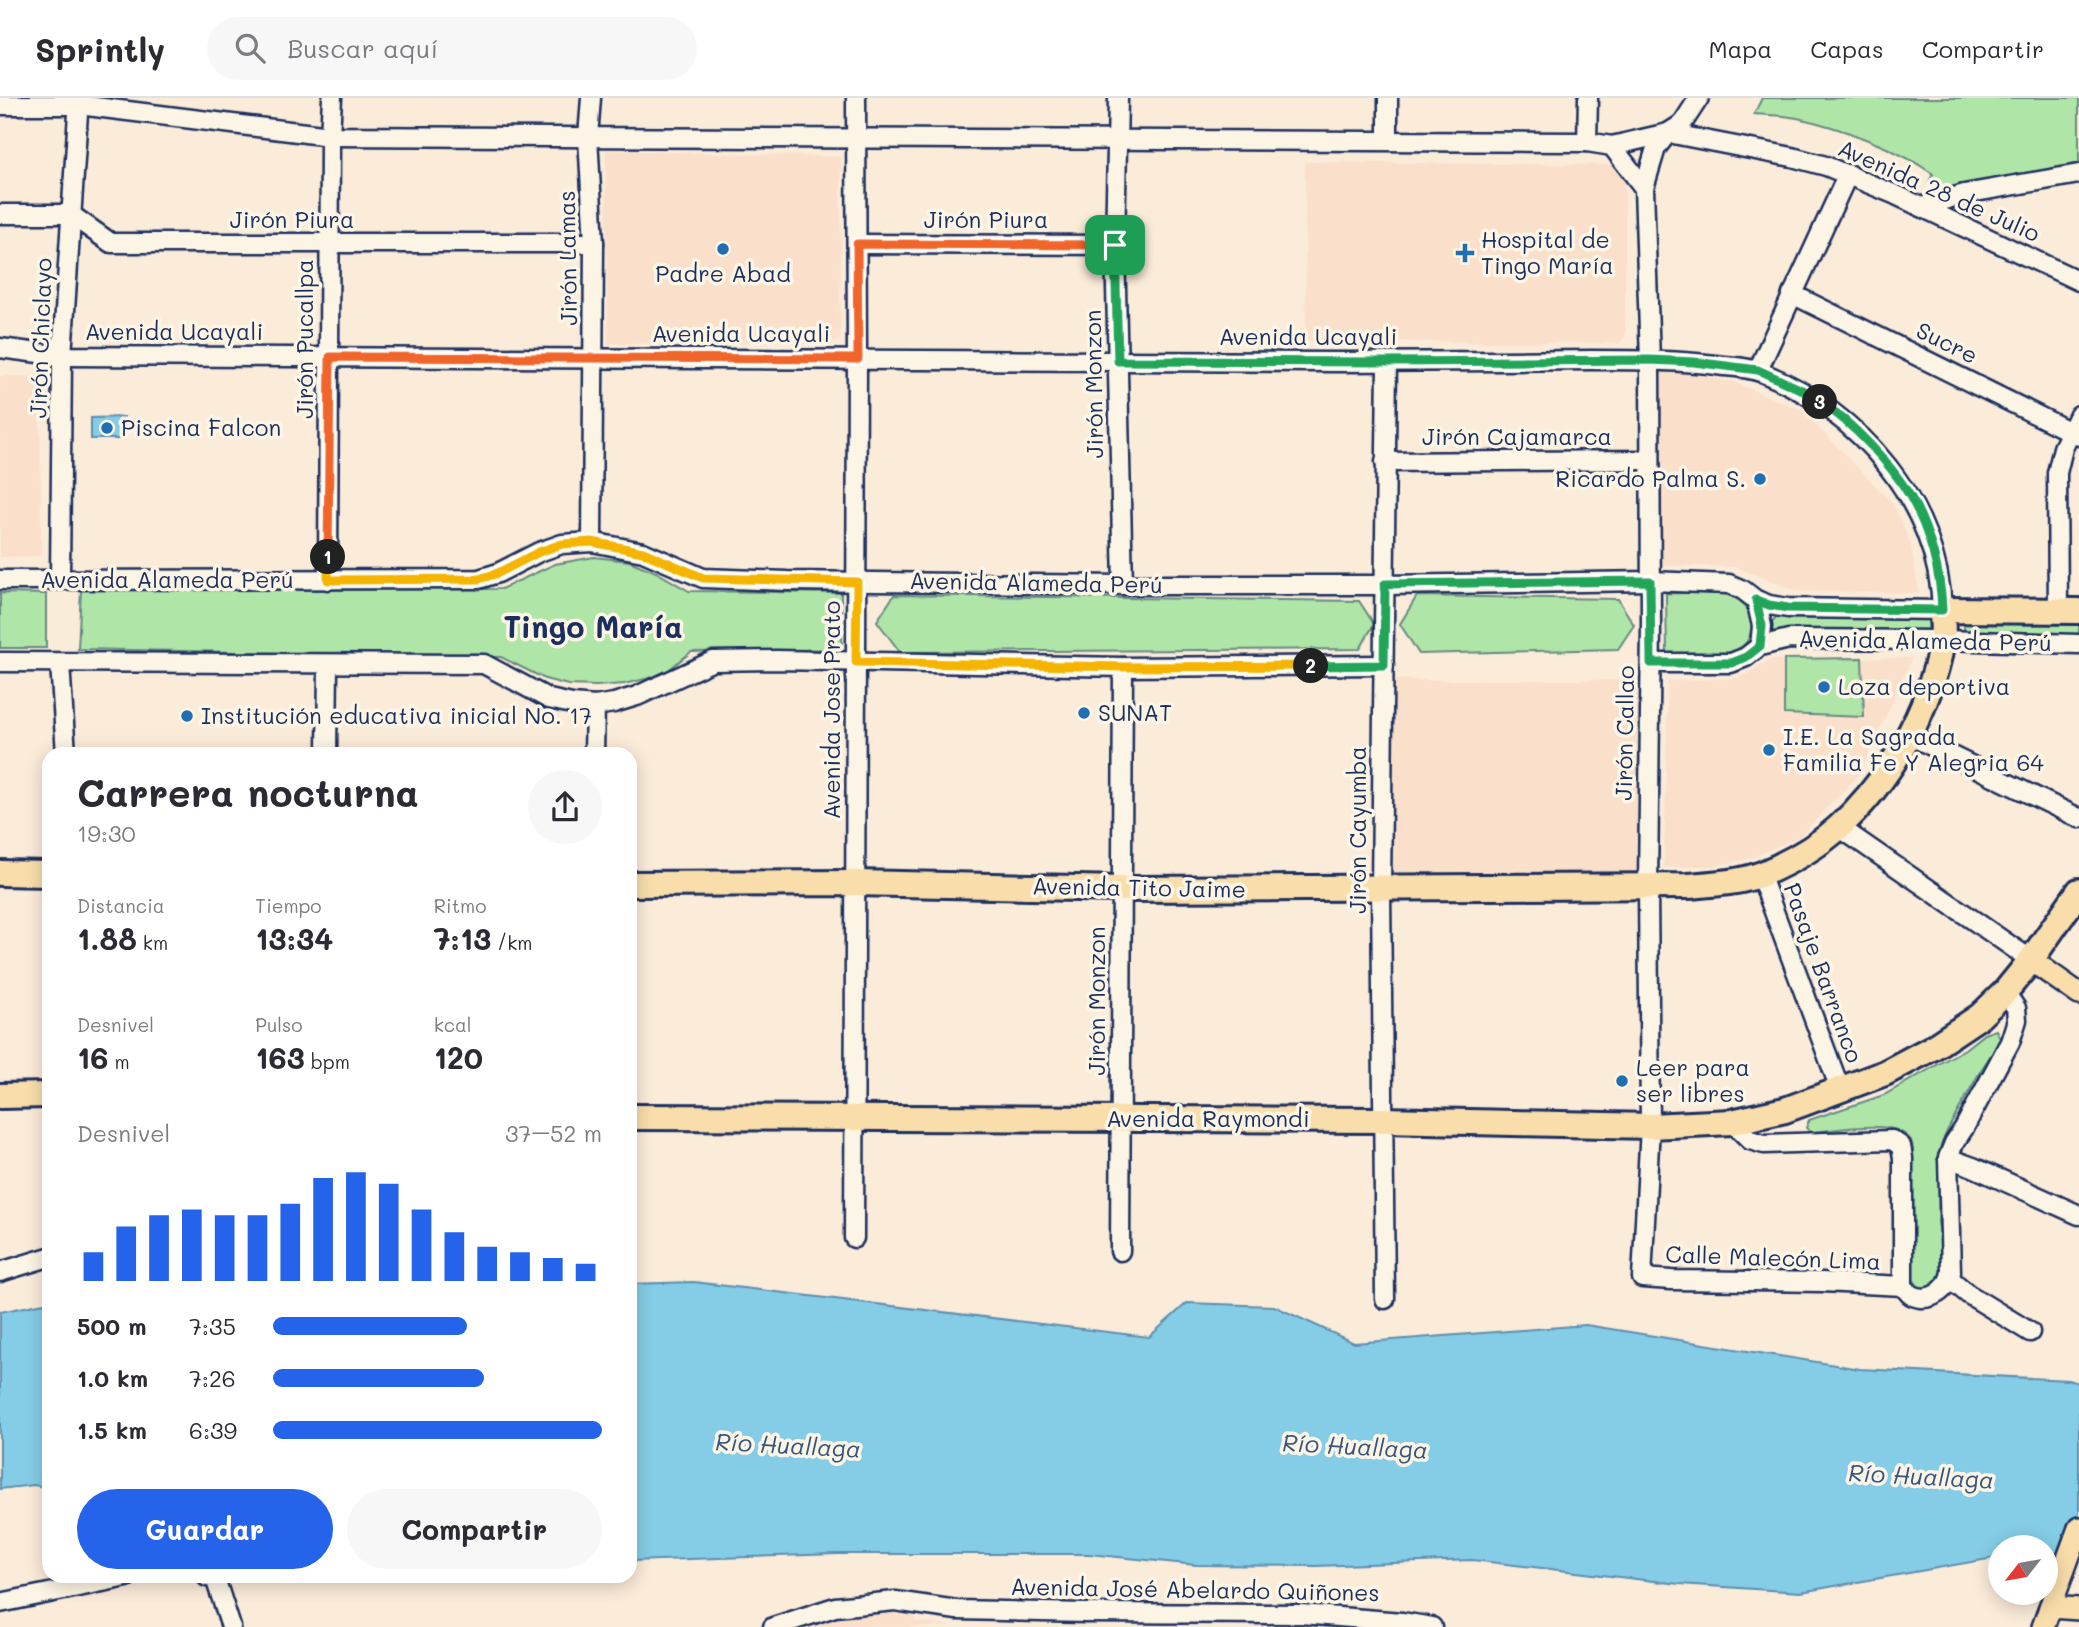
<!DOCTYPE html>
<html lang="es">
<head>
<meta charset="utf-8">
<style>
  :root { --surface:#fff; --page:#f7f7f7; --text:#2b2b33; --muted:#7c7c81; --line:#e1e1e2; --accent:#2563eb }
  body { margin:0; font-family:Mali,sans-serif; background:var(--page); color:var(--text); height:100vh; display:flex; flex-direction:column; font-size:26px; white-space:nowrap }
  * { box-sizing:border-box; margin:0 }
  p { font-size:23px; color:var(--muted) }
  .icon { flex:none; width:38px; height:38px; fill:none; stroke:currentColor; stroke-width:2; stroke-linecap:round; stroke-linejoin:round }
  .map { position:relative; flex:1; overflow:hidden }
  .side { position:absolute; left:42px; top:649px; width:595px; height:836px; display:flex; flex-direction:column; background:var(--surface); border-radius:21px; box-shadow:0 4px 18px #0003 }
  .side>* { flex:none }
  .needle { width:46px; rotate:239deg }
  .fabs { position:absolute; left:1988px; top:1437px; display:grid; gap:14px }
  .fabs a { display:grid; place-items:center; width:70px; height:70px; border-radius:50%; background:var(--surface); box-shadow:0 4px 18px #0003; font-size:35px }
  .pin { position:absolute; display:grid; place-items:center; width:60px; height:60px; color:#fff; margin:-30px; border-radius:14px; box-shadow:0 4px 10px #0006 }
  .km { position:absolute; width:35px; height:35px; margin:-18px; border-radius:50%; background:#222; color:#fff; font-size:19px; line-height:35px; text-align:center }
  .round { display:grid; place-items:center; flex:none; width:74px; height:74px; border-radius:37px; background:var(--page) }
  .summary { display:flex; align-items:center; justify-content:space-between; height:119px; padding:0 35px }
  h1 { font-size:38px; font-weight:800; line-height:52px }
  .figures { display:grid; grid-template-columns:repeat(3,1fr); gap:10px; height:119px; padding:7px 35px }
  .figures div { display:grid; align-content:center }
  .figures b { font-size:30px; font-weight:800 }
  .figures small { font-size:19px; font-weight:400 }
  .figures p { font-size:19px }
  .chart { height:196px; padding:14px 35px }
  .chart p { display:flex; justify-content:space-between }
  .chart svg { width:100%; height:126px; margin-top:7px; stroke:var(--accent); stroke-width:6 }
  .action { display:flex; gap:14px; margin-top:auto; padding:14px 35px }
  .action a { flex:1; height:80px; border-radius:42px; background:var(--accent); color:#fff; font-size:28px; font-weight:800; line-height:80px; text-align:center }
  .action a+a { background:var(--page); color:var(--text) }
  ul { padding:0 35px; list-style:none; font-size:23px }
  li { display:grid; grid-template-columns:112px 84px 1fr; align-items:center; height:52px }
  li i { height:18px; border-radius:9px; background:var(--accent) }
  header { display:flex; align-items:center; gap:42px; box-sizing:border-box; height:98px; padding:0 35px; background:var(--surface); border-bottom:2px solid var(--line) }
  header strong { font-size:33px }
  nav { display:flex; gap:38px; margin-inline-start:auto; font-size:24px }
  .search { width:490px; height:63px; background:var(--page); display:flex; align-items:center; gap:18px; box-sizing:border-box; padding:0 24px; border-radius:38px; color:var(--muted); font-size:26px }
  .map>svg:first-child { display:block }
  .built { fill:#fadfca }
  .green { fill:#b0e5a8; stroke:#668a83; stroke-width:2 }
  .water { fill:#85cde6; stroke:#5b8eb0; stroke-width:2 }
  .lines { fill:none; stroke-linecap:round; stroke-linejoin:round }
  .minor-casing { stroke:#1b2f5e; stroke-width:23 }
  .major-casing { stroke:#1b2f5e; stroke-width:26 }
  .highway-casing { stroke:#1b2f5e; stroke-width:30 }
  .minor { stroke:#fcf5e5; stroke-width:18 }
  .major { stroke:#f9deab; stroke-width:21 }
  .highway { stroke:#f9deab; stroke-width:24 }
  .split-1-casing { stroke:#fff; stroke-width:14 }
  .split-2-casing { stroke:#fff; stroke-width:14 }
  .split-3-casing { stroke:#fff; stroke-width:14 }
  .split-4-casing { stroke:#fff; stroke-width:14 }
  .split-1 { stroke:#f0652b; stroke-width:9 }
  .split-2 { stroke:#f5b400; stroke-width:9 }
  .split-3 { stroke:#22a559; stroke-width:9 }
  .split-4 { stroke:#22a559; stroke-width:9 }
  .poi-dot { fill:#1f6fb2; stroke:#fcf5e5; stroke-width:2.5 }
  .labels { text-anchor:middle; stroke-width:7; stroke-linejoin:round; paint-order:stroke }
  .street-label { font-size:23px; fill:#1b2f5e; stroke:#fcf5e5 }
  .poi-label { font-size:23px; fill:#1b2f5e; stroke:#fcf5e5; text-anchor:start }
  .water-label { font-size:24px; font-style:italic; fill:#365680; stroke:#fcf5e5 }
  .district-label { font-size:30px; font-weight:bold; fill:#1b2f5e; stroke:#fcf5e5 }
</style>
</head>
<body>
<header>
<strong>Sprintly</strong>
<div class="search"><svg class="icon" aria-label="search" viewBox="0 0 24 24"><circle cx="10" cy="10" r="6"/><path d="M15 15l6 6"/></svg>Buscar aquí</div>
<nav><a>Mapa</a><a>Capas</a><a>Compartir</a></nav>
</header>
<div class="map">
<svg width="2079" height="1529" viewBox="0 0 2079 1529">
  <rect width="100%" height="100%" fill="#fbebd9"/>
  <filter id="ink" filterUnits="userSpaceOnUse"><feTurbulence type="fractalNoise" baseFrequency=".0143" numOctaves="2"/><feDisplacementMap in="SourceGraphic" scale="14" xChannelSelector="R" yChannelSelector="G"/><feConvolveMatrix kernelMatrix="1 2 1 2 8 2 1 2 1" color-interpolation-filters="sRGB"/></filter>
  <g filter="url(#ink)">
    <g class="built">
      <polygon points="606,52 841,59 840,243 608,246"/>
      <polygon points="1305,64 1617,67 1625,70 1625,239 1619,245 1306,242"/>
      <polygon points="1651,270 1733,284 1801,312 1894,407 1911,448 1919,495 1797,493 1736,469 1653,467"/>
      <polygon points="0,278 40,278 41,458 0,459"/>
      <polygon points="1912,560 1860,675 1800,738 1751,760 1715,768 1664,769 1668,583 1739,580 1770,562"/>
      <polygon points="1388,582 1639,582 1642,782 1391,780"/>
      <polygon points="874,1514 911,1516 916,1524 936,1526 951,1529 804,1529 833,1519"/>
    </g>
    <g class="green">
      <path d="M1762,0H2079V67L1942,91L1929,84L1933,76C1898,51 1840,29 1797,20C1784,17 1768,17 1754,16Z"/>
      <polygon points="594,459 629,463 656,474 689,493 841,495 842,551 691,554 662,577 624,586 596,588 568,587 545,581 501,559 78,551 81,492 501,491 555,466"/>
      <polygon points="0,495 46,496 46,550 0,550"/>
      <path d="M1666,495C1681,496 1721,493 1732,498C1743,503 1749,511 1751,523C1757,566 1693,558 1667,558Z"/>
      <polygon points="894,497 1359,503 1374,526 1360,551 900,554 877,523"/>
      <polygon points="1417,498 1618,501 1634,527 1618,551 1419,556 1400,526"/>
      <polygon points="1777,518 1924,519 1928,521 1929,533 1923,537 1776,537 1769,527"/>
      <polygon points="2079,520 2079,538 1972,536 1964,533 1964,524"/>
      <polygon points="1862,560 1864,619 1784,616 1784,561"/>
      <path d="M1996,932L2001,942L1981,972L1947,1033L1940,1050L1938,1124L1944,1163L1943,1176L1938,1185L1928,1193L1921,1191L1909,1177L1913,1052C1912,1015 1834,1033 1811,1034L1806,1030L1809,1022L1884,997L1965,951L1984,936Z"/>
    </g>
    <g class="water">
      <polygon points="124,319 124,341 91,341 91,320"/>
      <polygon points="694,1184 1149,1239 1187,1205 1274,1208 1354,1245 1586,1227 1860,1271 2068,1282 2079,1285 2079,1455 2046,1456 2046,1449 2000,1449 2000,1459 1801,1494 1679,1486 1472,1462 1316,1468 1196,1467 1089,1456 837,1456 630,1463 630,1186"/>
      <polygon points="49,1204 49,1390 34,1387 0,1391 0,1214"/>
    </g>
    <g class="lines">
      <g class="minor-casing">
        <g id="minor">
          <polyline points="591,0 588,39 594,145 592,444"/>
          <polyline points="1118,0 1115,147 1123,487"/>
          <polyline points="1388,0 1388,41"/>
          <polyline points="0,7 79,7 330,38 1587,44 1612,48 1668,35 1792,59 1826,68 1896,97 2079,183"/>
          <polyline points="1587,44 1588,0"/>
          <polyline points="1612,48 1644,90 1650,262 1651,526 1648,788 1650,1028 1642,1180 1671,1182 1822,1184 1903,1188"/>
          <polyline points="1644,90 1656,50 1668,35 1682,26 1699,0"/>
          <polyline points="1922,109 1964,96 2079,76"/>
          <polyline points="0,116 70,116 111,145 594,145"/>
          <polyline points="857,146 1115,147"/>
          <polyline points="1792,196 2079,338"/>
          <path d="M0,250L62,258C488,260 913,262 1339,264C1423,264 1508,263 1592,262C1636,262 1680,262 1724,268C1737,269 1751,270 1763,275C1859,313 1939,406 1942,512L1788,510L1769,507L1756,502L1743,492L1729,486L1650,483L1385,487H1123L787,483L703,480L643,454L592,444L562,446L539,454L498,475L479,481L0,482"/>
          <polyline points="1758,272 1848,76"/>
          <polyline points="1385,364 1649,362"/>
          <polyline points="60,482 62,258 79,0"/>
          <polyline points="328,482 330,38 332,0"/>
          <polyline points="1756,502 1762,528 1760,548"/>
          <polyline points="2058,513 2057,375 2063,350 2079,317"/>
          <polyline points="0,564 484,566 549,601 572,606 595,608 614,605 637,598 713,563 777,562 1123,569 1384,567"/>
          <polyline points="60,565 66,656"/>
          <polyline points="1651,565 1731,565 1746,559 1760,548 1789,541 1942,542 2079,546"/>
          <polyline points="1909,637 2079,720"/>
          <polyline points="327,656 328,566"/>
          <polyline points="594,656 595,608"/>
          <polyline points="1839,729 2031,862"/>
          <polyline points="1760,776 1840,991"/>
          <path d="M1732,1024L1750,1042L1764,1046L1892,1042L1901,1048L1903,1060V1188C1906,1191 1908,1195 1911,1197C1930,1206 1948,1192 1951,1174L1948,1060L1954,1045L1964,1030L2010,944L2017,922L2016,910L2005,894"/>
          <polyline points="1948,1060 1973,1069 2079,1117"/>
          <polyline points="854,1140 857,261 856,0"/>
          <polyline points="1120,1153 1123,569"/>
          <polyline points="0,1174 49,1159"/>
          <polyline points="1950,1181 1968,1196 2030,1234"/>
          <polyline points="1385,1201 1381,791 1387,264"/>
          <polyline points="207,1479 215,1480 231,1529"/>
          <polyline points="0,1505 127,1479"/>
          <polyline points="773,1529 835,1509 895,1503 957,1512 1086,1515 1301,1516 1402,1524 1432,1529"/>
        </g>
      </g>
      <g class="major-casing">
        <g id="major">
          <polyline points="2031,862 2079,896"/>
          <polyline points="2050,1509 2079,1511"/>
          <polyline points="2043,1529 2079,1430"/>
        </g>
      </g>
      <g class="highway-casing">
        <g id="highway">
          <polyline points="0,775 49,776"/>
          <path d="M630,786L855,785L1122,791L1688,788C1712,786 1739,785 1762,776C1788,765 1818,748 1839,729C1891,681 1929,613 1942,544C1944,534 1942,522 1942,512L2079,513"/>
          <polyline points="0,998 49,997"/>
          <polyline points="630,1019 1383,1022 1650,1028 1732,1024 1785,1012 1885,975 1932,950 1980,918 2005,894 2031,862 2079,793"/>
        </g>
      </g>
      <use href="#minor" class="minor"/>
      <use href="#major" class="major"/>
      <use href="#highway" class="highway"/>
    </g>
  </g>
  <g class="lines" filter="url(#ink)">
    <g class="split-1-casing">
      <polyline id="split-1" points="328,459 330,259 858,261 857,146 1115,147"/>
    </g>
    <g class="split-2-casing">
      <polyline id="split-2" points="328,459 328,482 479,481 498,475 539,454 562,446 592,444 643,454 703,480 857,484 856,564 1123,569 1311,568"/>
    </g>
    <g class="split-3-casing">
      <path id="split-3" d="M1311,568L1384,567L1385,486L1650,483L1651,565H1731L1746,559L1760,548L1762,528L1756,502L1769,507L1788,510L1942,512C1941,474 1929,431 1910,398C1891,366 1852,324 1820,304"/>
    </g>
    <g class="split-4-casing">
      <polyline id="split-4" points="1115,147 1118,263 1387,264 1650,262 1694,264 1758,272 1802,292 1820,304"/>
    </g>
    <use href="#split-1" class="split-1"/>
    <use href="#split-2" class="split-2"/>
    <use href="#split-3" class="split-3"/>
    <use href="#split-4" class="split-4"/>
  </g>
  <g class="poi-dot">
    <circle cx="723" cy="151" r="7"/>
    <path d="M1461.5 144.5h7v7h7v7h-7v7h-7v-7h-7v-7h7z"/>
    <circle cx="107" cy="330" r="7"/>
    <circle cx="1760" cy="381" r="7"/>
    <circle cx="1824" cy="589" r="7"/>
    <circle cx="1084" cy="615" r="7"/>
    <circle cx="187" cy="618" r="7"/>
    <circle cx="1769" cy="652" r="7"/>
    <circle cx="1622" cy="983" r="7"/>
  </g>
  <g class="labels">
    <g class="street-label">
      <text transform="translate(1939 93) rotate(24)" y="8">Avenida 28 de Julio</text>
      <text x="292" y="130">Jirón Piura</text>
      <text x="986" y="130">Jirón Piura</text>
      <text transform="translate(568 160) rotate(-91)" y="8">Jirón Lamas</text>
      <text x="174" y="242">Avenida Ucayali</text>
      <text x="741" y="244">Avenida Ucayali</text>
      <text x="1308" y="247">Avenida Ucayali</text>
      <text transform="translate(41 240) rotate(-88)" y="8">Jirón Chiclayo</text>
      <text transform="translate(305 241) rotate(-90)" y="8">Jirón Pucallpa</text>
      <text transform="translate(1947 245) rotate(26)" y="8">Sucre</text>
      <text transform="translate(1094 286) rotate(-91)" y="8">Jirón Monzon</text>
      <text x="1517" y="347">Jirón Cajamarca</text>
      <text x="167" y="490">Avenida Alameda Perú</text>
      <text transform="translate(1036 485) rotate(1)" y="8">Avenida Alameda Perú</text>
      <text transform="translate(1925 543) rotate(1)" y="8">Avenida Alameda Perú</text>
      <text transform="translate(832 612) rotate(-90)" y="8">Avenida Jose Prato</text>
      <text transform="translate(1625 635) rotate(-89)" y="8">Jirón Callao</text>
      <text transform="translate(1358 732) rotate(-90)" y="8">Jirón Cayumba</text>
      <text transform="translate(1139 790) rotate(1)" y="8">Avenida Tito Jaime</text>
      <text transform="translate(1823 875) rotate(70)" y="8">Pasaje Barranco</text>
      <text transform="translate(1097 903) rotate(-90)" y="8">Jirón Monzon</text>
      <text x="1208" y="1029">Avenida Raymondi</text>
      <text transform="translate(1773 1160) rotate(2)" y="8">Calle Malecón Lima</text>
      <text transform="translate(1195 1492) rotate(1)" y="8">Avenida José Abelardo Quiñones</text>
    </g>
    <g class="poi-label">
      <text x="1481" y="150">Hospital de<tspan x="1481" dy="26">Tingo María</tspan></text>
      <text x="723" y="184" text-anchor="middle">Padre Abad</text>
      <text x="121" y="338">Piscina Falcon</text>
      <text x="1746" y="389" text-anchor="end">Ricardo Palma S.</text>
      <text x="1838" y="597">Loza deportiva</text>
      <text x="1098" y="623">SUNAT</text>
      <text x="201" y="626">Institución educativa inicial No. 17</text>
      <text x="1783" y="647">I.E. La Sagrada<tspan x="1783" dy="26">Familia Fe Y Alegria 64</tspan></text>
      <text x="1636" y="978">Leer para<tspan x="1636" dy="26">ser libres</tspan></text>
    </g>
    <g class="water-label">
      <text transform="translate(788 1348) rotate(3)" y="8">Río Huallaga</text>
      <text transform="translate(1355 1349) rotate(3)" y="8">Río Huallaga</text>
      <text transform="translate(1921 1379) rotate(3)" y="8">Río Huallaga</text>
    </g>
    <g class="district-label">
      <text x="593" y="540">Tingo María</text>
    </g>
  </g>
</svg>
<div class="fabs">
<a><svg class="needle" viewBox="-14 -14 28 28"><path d="M0-13l5 13h-10z" fill="#e53935"/><path d="M0 13l5-13h-10z" fill="#7c7c81"/></svg></a>
</div>
<div class="pin" style="left:1115px;top:147px;background:#1e9e55"><svg class="icon" aria-label="arrive" viewBox="0 0 24 24"><path d="M6 21V4h12l-3 4 3 4H6"/></svg></div>
<b class="km" style="left:328px;top:459px">1</b>
<b class="km" style="left:1311px;top:568px">2</b>
<b class="km" style="left:1820px;top:304px">3</b>
<section class="side">
<div class="summary"><div><h1>Carrera nocturna</h1><p>19:30</p></div><a class="round"><svg class="icon" aria-label="share" viewBox="0 0 24 24"><path d="M12 15V3M7 8l5-5 5 5M5 13v7h14v-7"/></svg></a></div>
<div class="figures">
<div><p>Distancia</p><b>1.88<small> km</small></b></div>
<div><p>Tiempo</p><b>13:34</b></div>
<div><p>Ritmo</p><b>7:13<small> /km</small></b></div>
</div>
<div class="figures">
<div><p>Desnivel</p><b>16<small> m</small></b></div>
<div><p>Pulso</p><b>163<small> bpm</small></b></div>
<div><p>kcal</p><b>120</b></div>
</div>
<div class="chart"><p><span>Desnivel</span>37–52 m</p>
<svg viewBox="0 0 160 44" preserveAspectRatio="none"><path d="M5 44V34M15 44V25M25 44V21M35 44V19M45 44V21M55 44V21M65 44V17M75 44V8M85 44V6M95 44V10M105 44V19M115 44V27M125 44V32M135 44V34M145 44V36M155 44V38"/></svg>
</div>
<ul>
<li><b>500 m</b>7:35<i style="width:59%"></i></li>
<li><b>1.0 km</b>7:26<i style="width:64%"></i></li>
<li><b>1.5 km</b>6:39<i style="width:100%"></i></li>
</ul>
<div class="action"><a>Guardar</a><a>Compartir</a></div>
</section>
</div>
</body>
</html>
